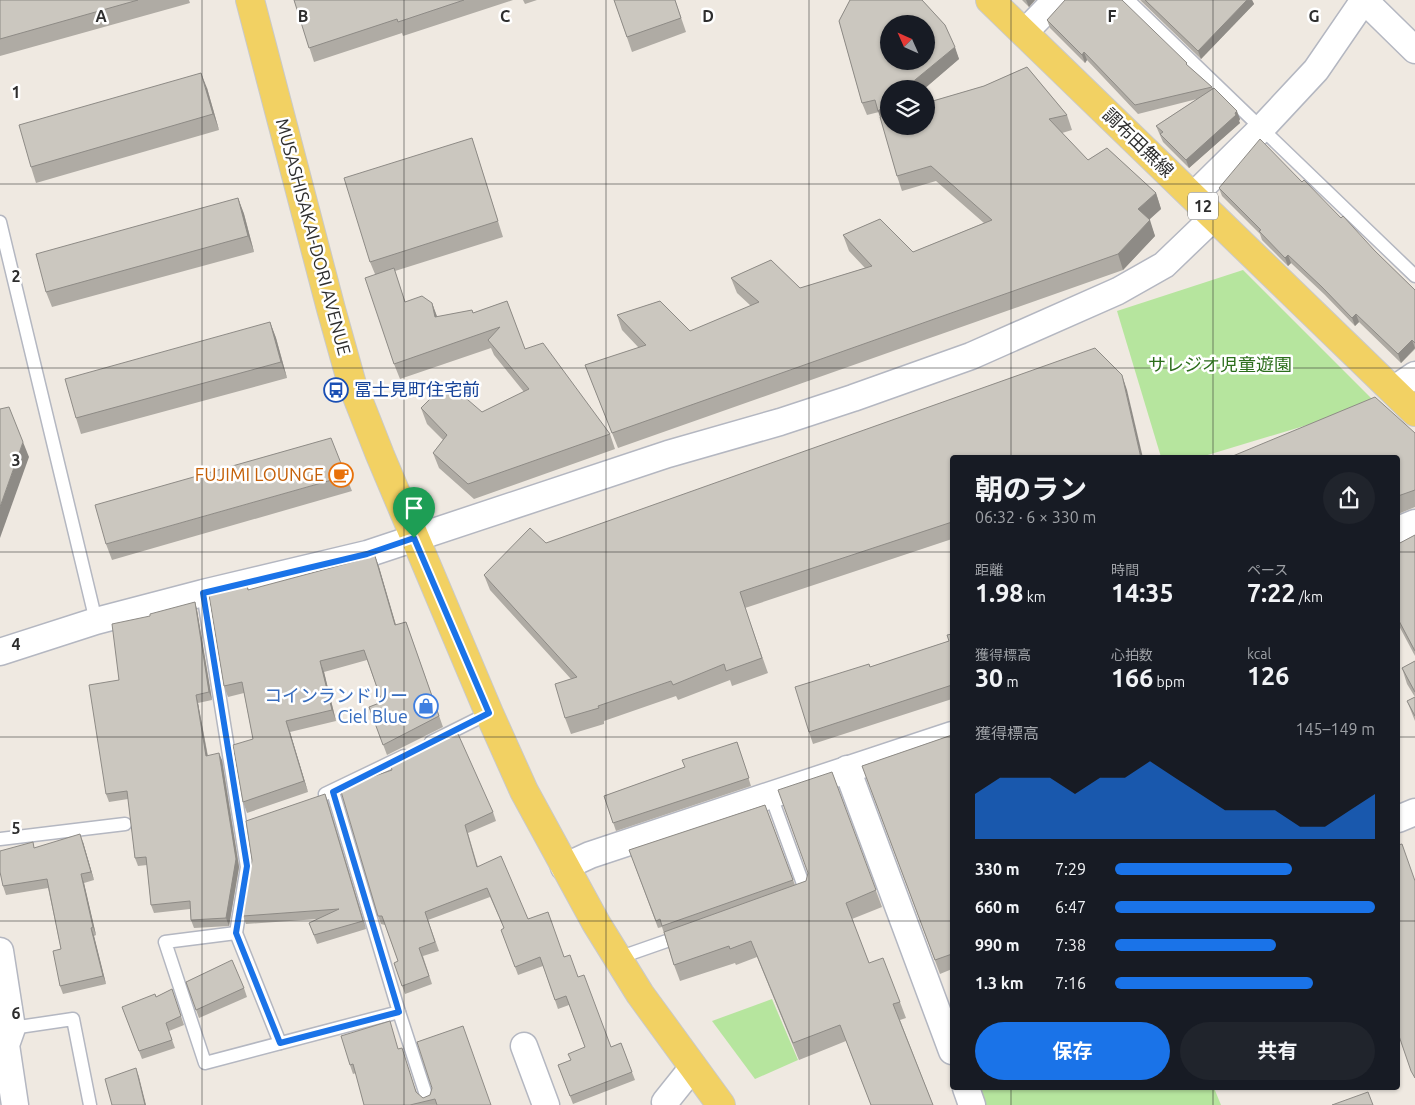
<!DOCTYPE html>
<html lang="ja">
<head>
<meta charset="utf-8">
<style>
  :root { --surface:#171b24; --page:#20242c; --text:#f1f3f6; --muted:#9ea1a6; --accent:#1a73e8 }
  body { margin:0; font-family:Ubuntu,"Noto Sans JP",sans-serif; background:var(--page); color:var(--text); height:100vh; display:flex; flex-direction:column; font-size:19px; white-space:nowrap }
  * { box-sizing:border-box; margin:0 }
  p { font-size:16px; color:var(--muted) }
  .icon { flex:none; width:28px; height:28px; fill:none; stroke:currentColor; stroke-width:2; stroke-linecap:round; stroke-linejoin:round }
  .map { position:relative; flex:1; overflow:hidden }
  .sheet { position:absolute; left:950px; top:455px; width:450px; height:635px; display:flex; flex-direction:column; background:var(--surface); border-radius:5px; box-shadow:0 1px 4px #0004 }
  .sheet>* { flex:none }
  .needle { width:32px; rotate:315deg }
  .fabs { position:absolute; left:880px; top:15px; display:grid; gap:10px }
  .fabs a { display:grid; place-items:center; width:55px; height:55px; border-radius:50%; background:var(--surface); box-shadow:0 1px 4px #0004; font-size:25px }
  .pin { position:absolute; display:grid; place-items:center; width:42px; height:42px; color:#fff; margin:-51px -21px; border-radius:50% 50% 50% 0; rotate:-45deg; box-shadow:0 0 5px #0007 }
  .pin .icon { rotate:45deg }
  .round { display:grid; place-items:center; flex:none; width:52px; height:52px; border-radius:26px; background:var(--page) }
  .overview { display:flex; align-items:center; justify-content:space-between; height:85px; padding:0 25px }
  h1 { font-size:28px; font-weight:700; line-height:38px }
  .metrics { display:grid; grid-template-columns:repeat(3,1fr); gap:8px; height:85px; padding:5px 25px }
  .metrics div { display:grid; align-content:center }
  .metrics b { font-size:25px; font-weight:700 }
  .metrics small { font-size:14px; font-weight:400 }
  .metrics p { font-size:14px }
  .chart { height:140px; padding:10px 25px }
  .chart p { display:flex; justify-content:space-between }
  .chart svg { width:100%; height:90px; margin-top:5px; fill:var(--accent); opacity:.7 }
  .action { display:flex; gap:10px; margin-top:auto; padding:10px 25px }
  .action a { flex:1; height:58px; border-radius:30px; background:var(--accent); color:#fff; font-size:20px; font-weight:700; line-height:58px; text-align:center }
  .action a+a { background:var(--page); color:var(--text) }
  ul { padding:0 25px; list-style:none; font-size:16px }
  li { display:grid; grid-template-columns:80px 60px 1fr; align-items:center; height:38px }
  li i { height:12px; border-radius:6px; background:var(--accent) }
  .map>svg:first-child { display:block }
  .green { fill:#b6e59e }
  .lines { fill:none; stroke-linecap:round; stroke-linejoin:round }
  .lane-casing { stroke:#b4b7c1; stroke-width:15 }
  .street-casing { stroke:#b4b7c1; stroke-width:29 }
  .primary-casing { stroke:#c9c9c9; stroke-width:30 }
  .lane { stroke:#fff; stroke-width:12 }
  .street { stroke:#fff; stroke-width:26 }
  .primary { stroke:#f2d163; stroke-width:28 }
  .wall { fill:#afaba4; fill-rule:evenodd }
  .shaded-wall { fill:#8e8b86 }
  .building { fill:#cbc7bf; stroke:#8e8b86; fill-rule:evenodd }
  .route-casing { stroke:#fff; stroke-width:10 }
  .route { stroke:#1a73e8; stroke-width:6 }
  .grid { fill:none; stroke:#2e2e2e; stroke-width:1; stroke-opacity:0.55 }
  .labels { text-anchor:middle; stroke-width:5; stroke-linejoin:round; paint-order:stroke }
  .shield { fill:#fff; stroke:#6d6d6d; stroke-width:1 }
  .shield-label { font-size:16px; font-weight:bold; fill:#2e2e2e }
  .street-label { font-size:18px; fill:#2e2e2e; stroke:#fff }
  .park-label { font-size:18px; fill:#2c6e1b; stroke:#fff }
  .transit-label { font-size:18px; fill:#164399; stroke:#fff; text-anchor:start }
  .food-label { font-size:18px; fill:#c56008; stroke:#fff; text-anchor:end }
  .shop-label { font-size:18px; fill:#366cbe; stroke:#fff; text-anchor:end }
  .grid-label { font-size:16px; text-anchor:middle; font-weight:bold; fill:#2e2e2e; stroke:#fff; stroke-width:5; stroke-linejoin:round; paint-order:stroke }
</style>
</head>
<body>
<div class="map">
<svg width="1415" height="1105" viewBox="0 0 1415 1105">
  <rect width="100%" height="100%" fill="#efe9e1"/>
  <g class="green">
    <polygon points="1243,270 1377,404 1201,457 1161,457 1117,311"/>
    <polygon points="772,999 798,1060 755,1079 712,1021"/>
    <polygon points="971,1088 1214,1088 1221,1105 978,1105"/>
  </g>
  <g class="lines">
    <g class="lane-casing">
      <g id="lane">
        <polyline points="1128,0 1415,276"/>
        <polyline points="0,222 96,621"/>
        <polyline points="203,593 247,867 236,933 280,1043"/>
        <polyline points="431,742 489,713"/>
        <polyline points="325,794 404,756"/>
        <polyline points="771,796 806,892 802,894"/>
        <polyline points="0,839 125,824"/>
        <polyline points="236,933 165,942 205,1063 399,1012 333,792"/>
        <polyline points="618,958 681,936"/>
        <polyline points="399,1012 427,1098"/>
        <polyline points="12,1028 73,1019 90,1105"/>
      </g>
    </g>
    <g class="street-casing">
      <g id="street">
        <polyline points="1024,33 1056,0"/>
        <polyline points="1193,196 1261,129 1316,70 1364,0 1415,50"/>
        <polyline points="1393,390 1415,375"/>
        <polyline points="1398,530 1415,523"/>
        <polyline points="0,652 96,621 203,593 367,554 668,454 780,422 853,398 971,356 1118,291 1164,265 1214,217"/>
        <polyline points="847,769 952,1051"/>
        <polyline points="1398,819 1415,812"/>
        <polyline points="564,867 590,855 952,735"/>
        <polyline points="0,951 12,1028 6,1045 15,1105"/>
        <polyline points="524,1046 546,1105"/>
        <polyline points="966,1088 972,1105"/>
        <polyline points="666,1105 665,1102 693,1067"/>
      </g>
    </g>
    <g class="primary-casing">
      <g id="primary">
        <polyline points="250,0 331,309 352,384 380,455 489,713 524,791 596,923 640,994 721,1105"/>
        <polyline points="990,0 1415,412"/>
      </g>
    </g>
    <use href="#lane" class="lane"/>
    <use href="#street" class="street"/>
    <use href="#primary" class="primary"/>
  </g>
  <g class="wall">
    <polygon points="0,0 189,0 190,3 0,56"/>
    <polygon points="294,0 513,0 403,36 402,33 314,62"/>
    <polygon points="523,0 537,0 525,4"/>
    <polygon points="614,0 675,0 686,32 632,52"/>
    <path d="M850,0H922L945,25L959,59L924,89H889V126H926V103L984,86L1027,67L1067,115L1072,130L1062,133L1088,160L1107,148L1156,193L1161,209L1149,220L1155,236L1123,270L618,448L585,365L639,348L622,330L617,315L660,301L690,331L751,306L737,293L731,278L771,260L800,288L865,268L849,251L843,235L880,219L913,252L984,223L936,181L902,191L897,176L879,112L867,115L862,103L839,21ZM889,24H926V61H889Z"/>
    <polygon points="1022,0 1035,0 1029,7"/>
    <polygon points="1140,0 1252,0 1254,4 1201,59"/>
    <polygon points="1064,2 1188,66 1212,87 1213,89 1240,119 1239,121 1240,123 1189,168 1163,142 1156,126 1197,99 1138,114 1087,60 1085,63 1050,28 1047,20"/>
    <polygon points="207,88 219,130 36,183 31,167"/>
    <polygon points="472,138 477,154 503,237 395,271 405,302 432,303 437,317 472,310 473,313 507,301 525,349 610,434 615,449 474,499 439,468 433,453 443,440 427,424 421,408 482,412 524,392 494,355 491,348 400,379 394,364 375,274 370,262"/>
    <polygon points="1302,182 1341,218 1415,290 1415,349 1401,363 1359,322 1355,326 1325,295 1291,263 1288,266 1262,240 1260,234 1222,196 1219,188"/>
    <polygon points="238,198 244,214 254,252 52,307 46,292"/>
    <polygon points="270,322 276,338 287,378 81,434 76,418"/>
    <polygon points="1127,390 952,458 952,539 745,608 768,673 732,686 730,680 678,700 676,696 604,721 604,724 571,734 565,718 571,679 490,590 484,575 546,543"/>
    <polygon points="1415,433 1415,507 1398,514 1398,458"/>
    <polygon points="346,476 352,491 112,560 106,544"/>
    <polygon points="1415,535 1415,656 1398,624 1398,544"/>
    <polygon points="375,556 379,567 396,625 406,622 443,727 387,755 369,707 382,702 367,660 324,672 336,721 290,732 308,792 247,813 243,802 253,739 244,693 228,697 224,686 247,586 249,590"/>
    <polygon points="195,602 197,610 212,700 198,703 208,756 222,760 239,867 229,926 194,928 191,920 190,909 154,913 151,905 147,865 138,866 135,858 128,799 109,802 106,794 119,680 150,616"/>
    <polygon points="952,634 952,699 813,744 809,732 870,667 949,641"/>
    <polygon points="1415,661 1415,721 1407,701 1415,697 1407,684 1402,668"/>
    <polygon points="952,735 952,969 940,974 862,766"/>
    <polygon points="447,738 493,812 496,821 468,833 478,867 564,957 578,977 611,1047 621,1043 635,1080 573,1104 558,1065 571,1060 585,1047 569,1005 558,1009 543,966 518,975 501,930 504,928 490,897 428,920 439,951 423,956 432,984 405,994 394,963 398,961 385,925 381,924 378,916 392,770"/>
    <polygon points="737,742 751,786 616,831 604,796 685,767"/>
    <polygon points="832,772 882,907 852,919 869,963 900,1002 906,1018 900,1020 933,1105 871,1105 846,1041 799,1060 757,957 736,965 735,963 680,981 674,965 662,927 658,928 629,850 765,805 795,885 806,881"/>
    <polygon points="325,794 366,929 317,944 309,923 318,919 246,924 243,916"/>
    <polygon points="83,842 94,880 84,883 96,935 94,936 106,984 63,994 60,986 61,949 48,888 6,895 3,886 35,848"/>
    <polygon points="186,982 244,988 247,997 199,1018"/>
    <polygon points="172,989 184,1025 169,1031 175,1048 142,1059 122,1007 156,997"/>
    <polygon points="399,1049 417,1093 423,1098 491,1105 364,1105 356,1073 353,1074 350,1065"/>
  </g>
  <g class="shaded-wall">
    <polygon points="1026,0 1035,0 1029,7"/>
    <polygon points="1247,0 1252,0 1254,4 1201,59 1198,51"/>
    <polygon points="955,47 959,59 924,89 904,89"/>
    <polygon points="1084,52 1087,60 1085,63 1082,55"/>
    <polygon points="201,73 207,88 219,130 213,114"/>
    <polygon points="889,102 889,118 882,123 878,111"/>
    <polygon points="1237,111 1240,119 1239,121 1240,123 1189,168 1186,160"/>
    <polygon points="1156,193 1161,209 1143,225 1138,209"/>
    <polygon points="238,198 244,214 254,252 248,236"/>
    <polygon points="1150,220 1155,236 1123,270 1118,254"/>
    <polygon points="1288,255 1291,263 1288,266 1285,258"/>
    <polygon points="432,303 438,319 435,317"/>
    <polygon points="1356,314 1359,322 1355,326 1352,318"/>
    <polygon points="270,322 276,338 287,378 281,362"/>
    <polygon points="1412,340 1415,348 1401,363 1398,354"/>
    <polygon points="1122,375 1127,390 1143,458 1141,458"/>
    <polygon points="23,442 29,457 0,538 0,507"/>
    <polygon points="375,556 379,567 399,636 395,625"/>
    <polygon points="195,602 197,610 212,700 209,692"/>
    <polygon points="320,661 324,672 336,721 332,710"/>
    <polygon points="196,695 198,703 209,764 206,756"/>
    <polygon points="286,721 290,732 308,792 304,781"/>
    <polygon points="219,753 222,760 239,867 229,926 226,918"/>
    <polygon points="325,794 328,802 366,929 363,921"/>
    <polygon points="80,834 83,842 94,880 91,872"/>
    <polygon points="81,874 84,883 96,935 93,927"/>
    <polygon points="91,928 94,936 106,984 103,976"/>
    <polygon points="136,1068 139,1077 146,1105 145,1105"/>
  </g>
  <g class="building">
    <polygon points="0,0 138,0 0,39"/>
    <polygon points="294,0 464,0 398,22 397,19 309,48"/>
    <polygon points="614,0 675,0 681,18 627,37"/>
    <path d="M850,0H922L945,25L955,47L904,89H889V102L878,111L875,100L862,103L839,21ZM889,24H926V61H889Z"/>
    <polygon points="1065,0 1122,0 1187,63 1186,64 1212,87 1135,105 1084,52 1082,55 1047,20"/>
    <polygon points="1145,0 1247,0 1198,51"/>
    <polygon points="1027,67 1067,115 1049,119 1088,160 1107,148 1156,193 1138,209 1150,220 1118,254 612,433 585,365 646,345 617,315 660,301 690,331 759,302 731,278 771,260 800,288 872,266 843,235 880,219 913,252 992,220 931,166 897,176 880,117 889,115 889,126 926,126 926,103 984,86"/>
    <polygon points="201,73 213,114 31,167 19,125"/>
    <polygon points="1214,88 1237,111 1235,113 1236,115 1186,160 1160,134 1163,132 1156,126"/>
    <polygon points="472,138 498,221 370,262 344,178"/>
    <polygon points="1260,139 1302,182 1304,180 1341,218 1343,216 1375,251 1415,290 1415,343 1412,340 1398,354 1356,314 1352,318 1322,287 1288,255 1285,258 1259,231 1261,230 1219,188"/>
    <polygon points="238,198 248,236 46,292 36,254"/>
    <polygon points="394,268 405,302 422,296 432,303 435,317 472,310 473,313 507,301 525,349 543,343 610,434 468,484 433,453 447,435 421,408 447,382 482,412 529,389 488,340 500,327 394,364 365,278"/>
    <polygon points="270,322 281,362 76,418 65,379"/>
    <polygon points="1095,348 1122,375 1141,458 952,458 952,522 740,592 762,658 726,671 724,664 673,685 671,681 598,706 599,708 565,718 555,684 577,677 484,575 530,528 546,543"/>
    <polygon points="1375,397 1415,433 1415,490 1398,496 1398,458 1228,458"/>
    <polygon points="9,407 23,442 0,507 0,409"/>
    <polygon points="331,438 346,476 106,544 95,505"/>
    <polygon points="1415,535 1415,651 1398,619 1398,544"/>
    <polygon points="375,556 395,625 406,622 439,716 383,745 369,707 382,702 364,650 320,661 332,710 286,721 304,781 243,802 233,745 253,739 242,682 224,686 209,595 247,586 248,590"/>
    <polygon points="195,602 209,692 196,695 206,756 219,753 236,859 226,918 191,920 190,901 151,905 146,857 135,858 127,791 106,794 89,685 119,680 112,624 150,616 150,614"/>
    <polygon points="952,634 952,685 809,732 795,687 869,664 870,667 949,641 947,635"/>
    <polygon points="1415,661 1415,692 1402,668"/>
    <polygon points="1415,697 1415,716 1407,701"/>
    <polygon points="446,734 447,738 458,734 493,812 465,825 477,867 501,856 528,919 548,912 564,957 570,955 578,977 584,975 611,1047 621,1043 632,1072 570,1096 558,1065 571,1060 568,1054 585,1047 566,996 555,1000 540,957 515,967 501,930 504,928 487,888 425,912 435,942 419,948 429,976 402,986 394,963 398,961 382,916 378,916 340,788 392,770 390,762"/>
    <polygon points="952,735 952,954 935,960 862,766"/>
    <polygon points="737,742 749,778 613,823 604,796 685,767 682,760"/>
    <polygon points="832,772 876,890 846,903 869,963 883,958 900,1002 893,1004 933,1105 871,1105 840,1025 793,1043 751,941 730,949 729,946 674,965 664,932 806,881 808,873 778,790"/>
    <polygon points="325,794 363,921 314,935 309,923 339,909 243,916 252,860 246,821"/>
    <polygon points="765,805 793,880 662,926 660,919 656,921 629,850"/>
    <polygon points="80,834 91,872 81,874 93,927 91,928 103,976 60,986 53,951 61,949 47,879 3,886 0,872 0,851 33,842 34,848"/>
    <polygon points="1402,844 1415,881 1415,1078 1411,1071 1398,1033 1398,845"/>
    <polygon points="232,960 244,988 196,1010 186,982"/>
    <polygon points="172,989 181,1016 166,1023 172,1040 139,1051 122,1007 155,994 156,997"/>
    <polygon points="390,1021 398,1049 402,1048 416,1092 423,1098 430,1095 432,1088 417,1042 463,1026 491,1105 437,1105 435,1099 410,1105 364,1105 353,1064 350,1065 341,1036"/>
    <polygon points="136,1068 145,1105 112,1105 105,1079"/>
    <polygon points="1368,1092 1373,1105 1332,1105"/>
  </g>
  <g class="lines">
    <g class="route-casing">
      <polygon id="route" points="414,538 489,713 333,792 399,1012 280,1043 236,933 247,866 203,593 367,554"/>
    </g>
    <use href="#route" class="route"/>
  </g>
  <path class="grid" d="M202,0V1105M404,0V1105M606,0V1105M809,0V1105M1011,0V458M1213,0V458M0,184H1415M0,368H1415M0,552H952M1398,552H1415M0,737H952M1398,737H1415M0,921H952M1398,921H1415M1011,1088V1105M1213,1088V1105"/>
  <defs>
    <g id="bus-ring" transform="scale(1.25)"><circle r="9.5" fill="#fff" stroke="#1a4fb4" stroke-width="1.5"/><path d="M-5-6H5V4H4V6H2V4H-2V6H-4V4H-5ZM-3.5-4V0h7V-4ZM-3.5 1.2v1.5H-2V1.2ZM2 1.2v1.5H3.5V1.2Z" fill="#1a4fb4"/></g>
    <g id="cafe-ring" transform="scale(1.25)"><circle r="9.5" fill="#fff" stroke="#e8710a" stroke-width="1.5"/><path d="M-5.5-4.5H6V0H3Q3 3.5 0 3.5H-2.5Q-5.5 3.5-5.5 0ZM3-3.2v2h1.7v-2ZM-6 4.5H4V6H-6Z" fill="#e8710a"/></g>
    <g id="shop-ring" transform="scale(1.25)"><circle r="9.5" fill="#fff" stroke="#3f7fe0" stroke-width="1.5"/><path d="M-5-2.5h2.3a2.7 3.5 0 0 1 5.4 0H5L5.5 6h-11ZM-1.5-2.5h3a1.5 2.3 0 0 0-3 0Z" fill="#3f7fe0"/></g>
  </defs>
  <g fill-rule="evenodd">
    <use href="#bus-ring" x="336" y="390"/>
    <use href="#cafe-ring" x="341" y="475"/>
    <use href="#shop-ring" x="426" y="706"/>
  </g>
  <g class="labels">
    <rect class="shield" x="1188" y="192.5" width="30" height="27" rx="4"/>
    <g class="shield-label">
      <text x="1203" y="212">12</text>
    </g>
    <g class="street-label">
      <text transform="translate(1138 143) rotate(44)" y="6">調布田無線</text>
      <text transform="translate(313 237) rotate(75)" y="6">MUSASHISAKAI-DORI AVENUE</text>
    </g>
    <g class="park-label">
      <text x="1220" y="371">サレジオ児童遊園</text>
    </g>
    <g class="transit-label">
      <text x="354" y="396">冨士見町住宅前</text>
    </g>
    <g class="food-label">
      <text x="324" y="481">FUJIMI LOUNGE</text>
    </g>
    <g class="shop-label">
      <text x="408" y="702">コインランドリー<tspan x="408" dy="21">Ciel Blue</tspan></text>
    </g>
  </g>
  <g class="grid-label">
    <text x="101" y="22">A</text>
    <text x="303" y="22">B</text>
    <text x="505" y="22">C</text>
    <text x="708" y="22">D</text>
    <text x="1112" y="22">F</text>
    <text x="1314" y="22">G</text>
    <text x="16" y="98">1</text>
    <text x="16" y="282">2</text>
    <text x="16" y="466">3</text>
    <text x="16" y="650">4</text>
    <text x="16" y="834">5</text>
    <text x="16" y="1019">6</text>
  </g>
</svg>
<div class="fabs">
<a><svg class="needle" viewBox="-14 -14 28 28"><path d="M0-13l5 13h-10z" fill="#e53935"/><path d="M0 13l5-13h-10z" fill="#9ea1a6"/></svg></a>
<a><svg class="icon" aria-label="layers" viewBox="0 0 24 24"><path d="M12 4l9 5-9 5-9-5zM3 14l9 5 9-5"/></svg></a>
</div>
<div class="pin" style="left:414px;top:538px;background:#1e9e55"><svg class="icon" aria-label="arrive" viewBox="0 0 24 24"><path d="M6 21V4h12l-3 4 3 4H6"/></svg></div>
<section class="sheet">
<div class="overview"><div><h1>朝のラン</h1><p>06:32 · 6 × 330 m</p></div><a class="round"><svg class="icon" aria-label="share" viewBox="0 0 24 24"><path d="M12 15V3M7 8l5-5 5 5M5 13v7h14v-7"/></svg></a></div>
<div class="metrics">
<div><p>距離</p><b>1.98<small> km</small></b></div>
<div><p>時間</p><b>14:35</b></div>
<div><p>ペース</p><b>7:22<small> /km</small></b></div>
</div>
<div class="metrics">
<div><p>獲得標高</p><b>30<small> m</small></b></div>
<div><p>心拍数</p><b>166<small> bpm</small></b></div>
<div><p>kcal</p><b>126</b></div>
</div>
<div class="chart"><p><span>獲得標高</span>145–149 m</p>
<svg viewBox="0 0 160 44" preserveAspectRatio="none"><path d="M0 44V22L10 14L20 14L30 14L40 22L50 14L60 14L70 6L80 14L90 22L100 30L110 30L120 30L130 38L140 38L150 30L160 22V44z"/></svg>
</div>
<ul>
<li><b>330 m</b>7:29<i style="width:68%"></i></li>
<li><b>660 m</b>6:47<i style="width:100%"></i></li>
<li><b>990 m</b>7:38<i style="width:62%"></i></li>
<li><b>1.3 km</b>7:16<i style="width:76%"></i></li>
</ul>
<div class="action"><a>保存</a><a>共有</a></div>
</section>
</div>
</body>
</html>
